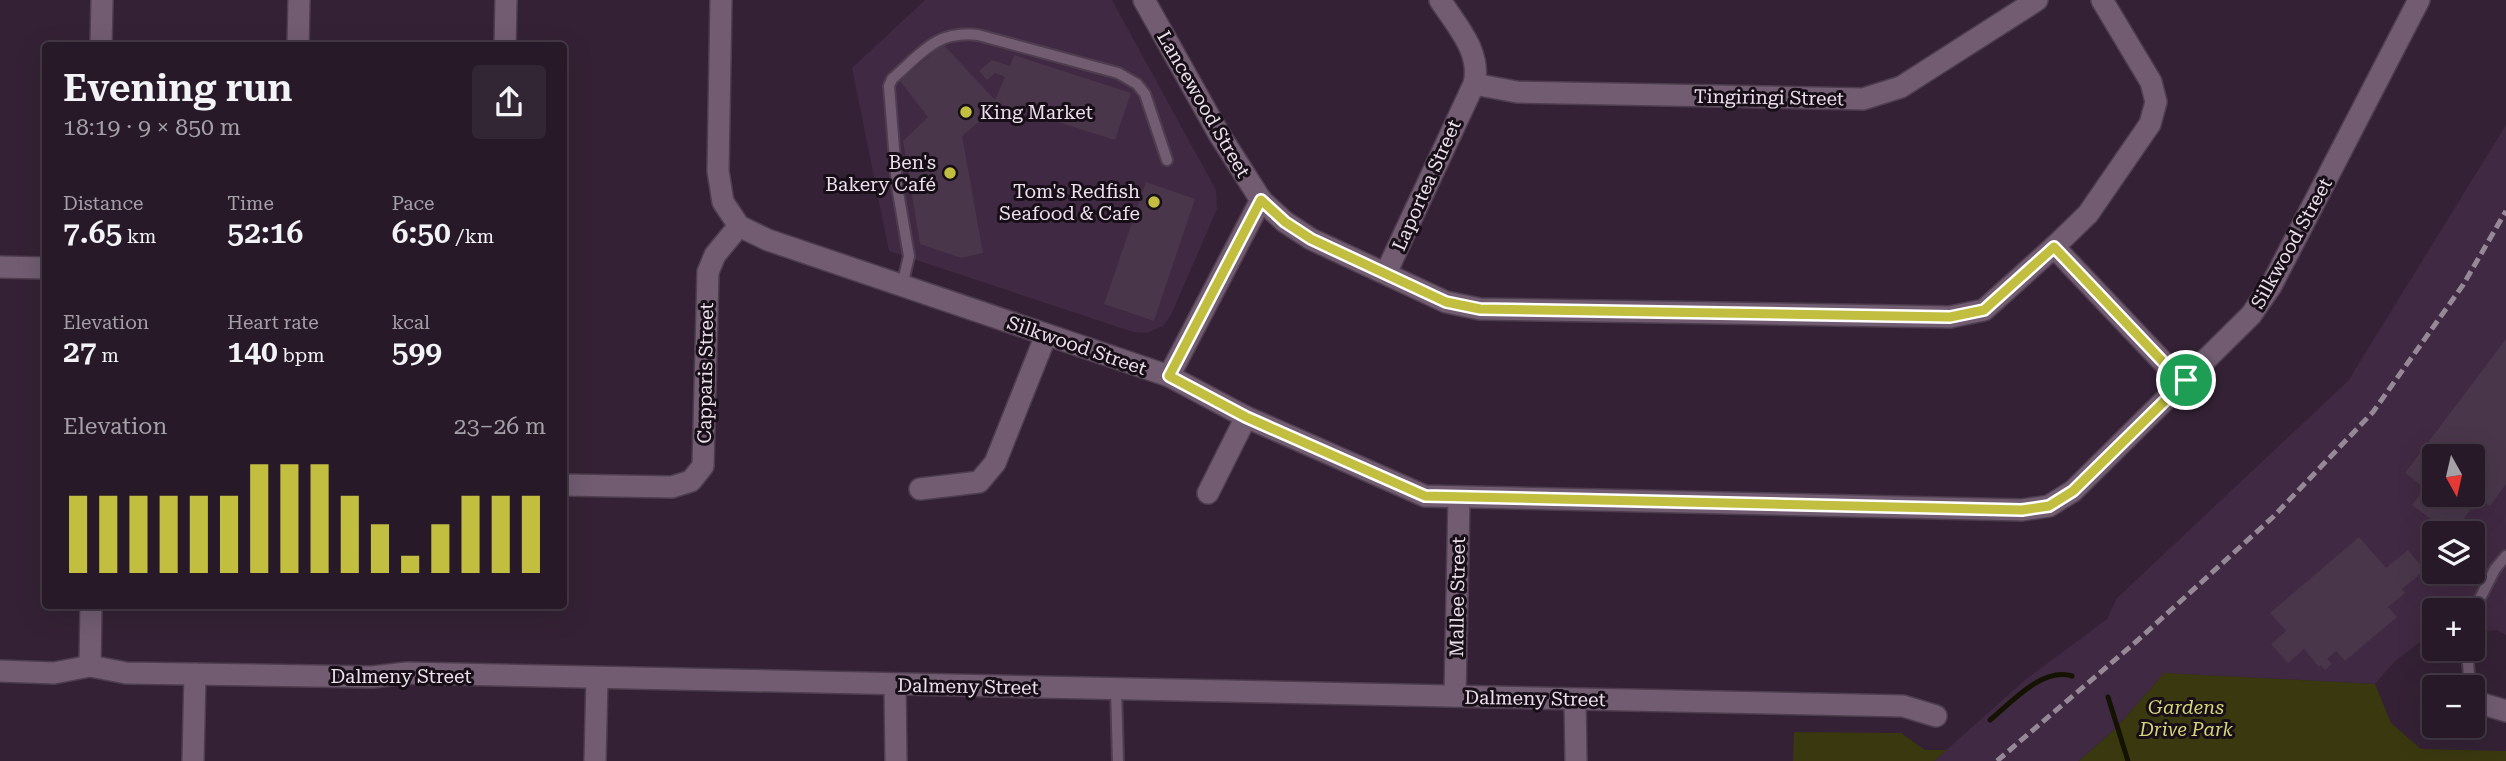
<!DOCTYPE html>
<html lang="en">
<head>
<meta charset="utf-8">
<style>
  :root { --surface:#271928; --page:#332634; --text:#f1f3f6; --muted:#a4a0a8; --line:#433845; --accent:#c1be40 }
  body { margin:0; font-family:"Roboto Serif",serif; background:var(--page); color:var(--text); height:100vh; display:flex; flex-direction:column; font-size:26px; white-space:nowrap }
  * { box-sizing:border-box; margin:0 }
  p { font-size:23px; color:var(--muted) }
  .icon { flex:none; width:38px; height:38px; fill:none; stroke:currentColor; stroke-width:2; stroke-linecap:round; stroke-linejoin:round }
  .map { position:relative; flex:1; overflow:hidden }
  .drawer { position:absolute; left:42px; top:42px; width:525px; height:567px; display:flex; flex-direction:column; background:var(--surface); border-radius:7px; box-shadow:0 7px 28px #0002,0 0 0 2px var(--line) }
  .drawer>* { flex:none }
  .needle { width:46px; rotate:172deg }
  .controls { position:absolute; left:2422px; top:444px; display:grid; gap:14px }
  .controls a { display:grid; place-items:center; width:63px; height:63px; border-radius:7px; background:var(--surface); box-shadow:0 7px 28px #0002,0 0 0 2px var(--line); font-size:35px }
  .pin { position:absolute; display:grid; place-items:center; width:60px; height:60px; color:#fff; margin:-30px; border:4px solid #fff; border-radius:50%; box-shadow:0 2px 7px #0007 }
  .round { display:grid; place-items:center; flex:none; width:74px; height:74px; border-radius:7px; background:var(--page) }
  .head { display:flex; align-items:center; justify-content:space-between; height:119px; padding:0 21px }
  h1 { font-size:38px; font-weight:600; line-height:52px }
  .stats { display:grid; grid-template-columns:repeat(3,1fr); gap:10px; height:119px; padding:7px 21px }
  .stats div { display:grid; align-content:center }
  .stats b { font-size:30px; font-weight:600 }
  .stats small { font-size:19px; font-weight:400 }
  .stats p { font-size:19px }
  .chart { height:196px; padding:14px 21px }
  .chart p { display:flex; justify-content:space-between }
  .chart svg { width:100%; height:126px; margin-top:7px; stroke:var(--accent); stroke-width:6 }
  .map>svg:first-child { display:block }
  .built { fill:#402942; fill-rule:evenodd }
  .green { fill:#39380f }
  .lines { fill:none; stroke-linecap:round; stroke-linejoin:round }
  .stream { stroke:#141302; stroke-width:5 }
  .building { fill:#49364a; fill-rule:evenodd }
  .lane-casing { stroke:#4d3d4e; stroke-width:14 }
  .street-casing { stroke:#4d3d4e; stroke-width:24 }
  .secondary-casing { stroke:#4d3d4e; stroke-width:24 }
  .lane { stroke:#715c72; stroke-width:10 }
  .street { stroke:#715c72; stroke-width:21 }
  .secondary { stroke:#715c72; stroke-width:21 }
  .rail { stroke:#978898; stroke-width:5; stroke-dasharray:10 5; stroke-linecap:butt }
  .route-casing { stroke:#fff; stroke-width:14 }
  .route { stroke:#c1be40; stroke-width:9 }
  .poi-dot { fill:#c1be40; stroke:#170e17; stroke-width:2.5 }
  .labels { text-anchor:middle; stroke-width:6; stroke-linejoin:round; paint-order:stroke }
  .street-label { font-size:19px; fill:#ece0ed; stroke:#170e17 }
  .poi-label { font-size:19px; fill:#ece0ed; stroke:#170e17; text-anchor:end }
  .park-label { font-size:19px; font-style:italic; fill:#d6d577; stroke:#170e17 }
</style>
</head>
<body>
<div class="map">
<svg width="2506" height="761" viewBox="0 0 2506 761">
  <rect width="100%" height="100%" fill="#342135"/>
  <g class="built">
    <polygon points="925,0 1112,0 1216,190 1217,209 1171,315 1163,326 1147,333 1133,332 889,251 852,68"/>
    <path d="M2506,125V635L2497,630L2473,632V611H2434V637L2424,639L2394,662L2375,684L2164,673L2117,727L2079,761H1934L2025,680L2107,619L2117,598L2348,381ZM2434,457H2473V495H2434ZM2434,534H2473V572H2434Z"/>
  </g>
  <g class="green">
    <polygon points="2164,673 2375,684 2391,723 2421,749 2506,751 2506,761 2079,761 2117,727"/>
    <polygon points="1794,732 1901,733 1925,750 1947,750 1934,761 1793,761"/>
  </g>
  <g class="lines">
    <g class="stream">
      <polyline points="2108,697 2128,761"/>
      <path d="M1990,720C2012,702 2042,667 2072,676"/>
    </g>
  </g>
  <g class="building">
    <polygon points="943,44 995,100 1005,77 995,73 987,80 979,71 992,60 1010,66 1014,55 1131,93 1115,140 1000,104 962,136 983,253 961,258 920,244 903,141 928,117 900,81"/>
    <polygon points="1146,182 1195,199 1154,321 1104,304"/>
    <path d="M2506,339V484L2490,506L2479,498L2464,518L2468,521L2458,534H2451L2412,505L2425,488L2405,473ZM2434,457H2473V495H2434Z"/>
    <polygon points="2359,537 2386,568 2408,550 2425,570 2402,589 2405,593 2388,607 2397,617 2345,661 2336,651 2327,659 2332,664 2325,670 2321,665 2319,667 2304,649 2288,663 2271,644 2286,631 2270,613"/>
  </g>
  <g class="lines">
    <g class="lane-casing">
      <g id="lane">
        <path d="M902,286L909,256L897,186L889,86L892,79C921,54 936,30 978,35L1118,73L1137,84L1145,94L1167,160"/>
        <polyline points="2473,612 2495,569 2506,556"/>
        <polyline points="2467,649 2470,688"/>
        <polyline points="1116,688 1118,761"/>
      </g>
    </g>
    <g class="street-casing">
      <g id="street">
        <polyline points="101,46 102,0"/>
        <polyline points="298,46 299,0"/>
        <polyline points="505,46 506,0"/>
        <polyline points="1474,84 1517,92 1863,99 1901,87 2037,0"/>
        <polyline points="1261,200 1285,222 1311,239 1446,302 1480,309 1950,317 1984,310 2054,247 2088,214 2150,124 2156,102 2151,82 2102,0"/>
        <polyline points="2054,247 2165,364 2186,380"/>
        <polyline points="0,267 46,268"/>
        <path d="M1386,273L1474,84C1482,52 1456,25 1440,0"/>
        <polyline points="564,485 672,487 691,481 703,466 708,272 715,255 739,226"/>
        <polyline points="920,489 979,482 995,463 1046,335"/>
        <polyline points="1208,493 1246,417"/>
        <polyline points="90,666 91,606"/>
        <polyline points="0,671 54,673 90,666 126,673 372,677 407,673 1903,706 1936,716"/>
        <polyline points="895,684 896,761"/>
        <polyline points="1455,696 1459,498"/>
        <polyline points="1575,699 1576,761"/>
        <polyline points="2473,701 2506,711"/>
        <polyline points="193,761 195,674"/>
        <polyline points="595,761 597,678"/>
      </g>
    </g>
    <g class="secondary-casing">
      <g id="secondary">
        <polyline points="721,0 718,171 723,202 739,226 768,240 1169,376 1246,417 1425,496 2022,510 2049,506 2073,491 2251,315 2271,286 2419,0"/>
        <polyline points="1144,0 1219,134 1261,200 1169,376"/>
      </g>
    </g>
    <use href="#lane" class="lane"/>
    <use href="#street" class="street"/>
    <use href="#secondary" class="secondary"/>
    <polyline class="rail" points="1997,761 2138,640 2273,517 2373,412 2463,285 2506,211"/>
  </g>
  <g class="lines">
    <g class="route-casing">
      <polygon id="route" points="1261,200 1285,222 1311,239 1446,302 1480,309 1950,317 1984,310 2054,247 2165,364 2186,380 2073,491 2049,506 2022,510 1425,496 1246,417 1169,376"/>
    </g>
    <use href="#route" class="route"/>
  </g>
  <g class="poi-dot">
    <circle cx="966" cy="112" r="7"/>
    <circle cx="950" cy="173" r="7"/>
    <circle cx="1154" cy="202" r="7"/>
  </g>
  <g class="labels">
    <g class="street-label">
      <text transform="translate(1769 97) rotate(1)" y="7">Tingiringi Street</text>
      <text transform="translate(1204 104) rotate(60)" y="7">Lancewood Street</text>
      <text transform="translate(1426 185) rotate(-66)" y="7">Laportea Street</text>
      <text transform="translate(2291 243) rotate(-61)" y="7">Silkwood Street</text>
      <text transform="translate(1077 345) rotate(19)" y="7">Silkwood Street</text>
      <text transform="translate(705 373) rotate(-89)" y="7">Capparis Street</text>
      <text transform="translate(1457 597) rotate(-89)" y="7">Mallee Street</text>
      <text x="401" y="683">Dalmeny Street</text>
      <text transform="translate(968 686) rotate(1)" y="7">Dalmeny Street</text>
      <text transform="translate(1535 698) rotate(1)" y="7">Dalmeny Street</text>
    </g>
    <g class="poi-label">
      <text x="980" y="119" text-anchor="start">King Market</text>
      <text x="936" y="169">Ben's<tspan x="936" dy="22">Bakery Café</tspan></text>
      <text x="1140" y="198">Tom's Redfish<tspan x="1140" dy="22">Seafood &amp; Cafe</tspan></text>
    </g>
    <g class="park-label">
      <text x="2186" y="714">Gardens<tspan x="2186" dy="22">Drive Park</tspan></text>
    </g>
  </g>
</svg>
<div class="controls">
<a><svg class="needle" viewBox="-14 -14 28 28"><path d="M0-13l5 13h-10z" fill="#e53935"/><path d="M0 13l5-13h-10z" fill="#a4a0a8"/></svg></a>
<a><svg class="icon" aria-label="layers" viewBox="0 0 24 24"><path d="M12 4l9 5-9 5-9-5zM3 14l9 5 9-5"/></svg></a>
<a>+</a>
<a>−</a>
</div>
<div class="pin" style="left:2186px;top:380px;background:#1e9e55"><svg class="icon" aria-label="arrive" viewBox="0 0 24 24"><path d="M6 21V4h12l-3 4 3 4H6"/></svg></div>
<section class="drawer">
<div class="head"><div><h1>Evening run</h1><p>18:19 · 9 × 850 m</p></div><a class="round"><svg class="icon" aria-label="share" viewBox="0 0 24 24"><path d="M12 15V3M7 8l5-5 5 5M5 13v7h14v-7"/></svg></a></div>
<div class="stats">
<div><p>Distance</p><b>7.65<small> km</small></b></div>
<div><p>Time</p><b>52:16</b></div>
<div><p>Pace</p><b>6:50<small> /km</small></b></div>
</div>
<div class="stats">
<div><p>Elevation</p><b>27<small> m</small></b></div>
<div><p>Heart rate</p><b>140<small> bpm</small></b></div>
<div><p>kcal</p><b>599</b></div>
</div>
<div class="chart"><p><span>Elevation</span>23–26 m</p>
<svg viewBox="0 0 160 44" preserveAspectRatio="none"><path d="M5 44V17M15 44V17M25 44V17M35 44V17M45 44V17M55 44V17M65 44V6M75 44V6M85 44V6M95 44V17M105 44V27M115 44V38M125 44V27M135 44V17M145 44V17M155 44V17"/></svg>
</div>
</section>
</div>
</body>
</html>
